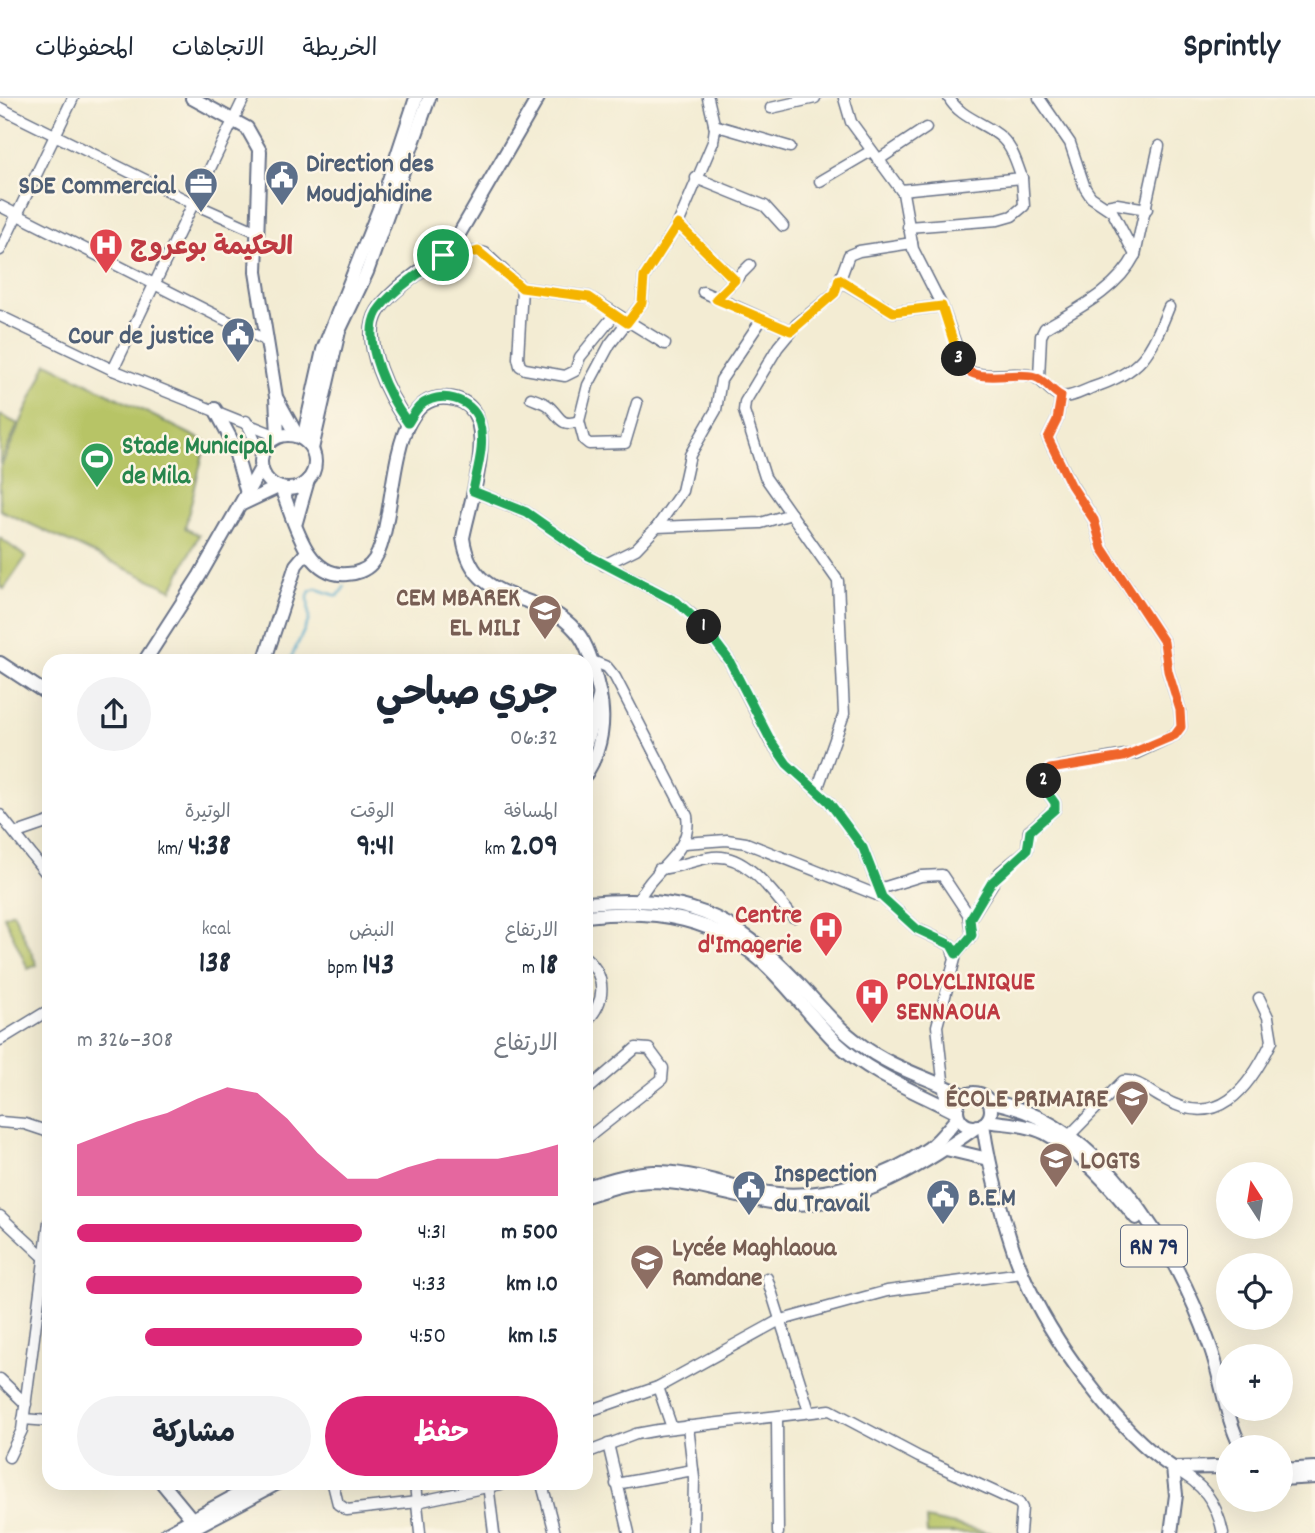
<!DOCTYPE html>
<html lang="ar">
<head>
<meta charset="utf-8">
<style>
  :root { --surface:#fff; --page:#f2f2f3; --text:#1f2937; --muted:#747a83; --line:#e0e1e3; --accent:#db2777 }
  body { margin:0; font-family:Dekko,"Playpen Sans Arabic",sans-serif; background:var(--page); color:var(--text); direction:rtl; height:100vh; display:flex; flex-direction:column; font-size:26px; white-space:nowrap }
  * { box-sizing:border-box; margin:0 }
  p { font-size:23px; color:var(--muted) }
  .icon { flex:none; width:38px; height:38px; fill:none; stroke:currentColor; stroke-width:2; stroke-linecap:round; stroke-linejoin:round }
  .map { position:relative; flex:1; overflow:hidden; direction:ltr }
  .side { position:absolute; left:42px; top:556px; width:551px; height:836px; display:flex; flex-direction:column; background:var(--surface); border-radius:21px; box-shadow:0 7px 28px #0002; direction:rtl }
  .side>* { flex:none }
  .needle { width:46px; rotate:348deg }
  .fabs { position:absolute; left:1216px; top:1064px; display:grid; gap:14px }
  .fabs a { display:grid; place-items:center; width:77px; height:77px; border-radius:50%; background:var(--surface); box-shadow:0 7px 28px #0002; font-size:35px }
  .pin { position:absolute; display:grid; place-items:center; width:60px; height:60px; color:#fff; margin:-30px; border:4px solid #fff; border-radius:50%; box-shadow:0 2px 7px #0007 }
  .km { position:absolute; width:35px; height:35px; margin:-18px; border-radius:50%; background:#222; color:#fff; font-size:19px; line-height:35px; text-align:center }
  .round { display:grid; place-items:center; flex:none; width:74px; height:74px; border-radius:37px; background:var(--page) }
  .summary { display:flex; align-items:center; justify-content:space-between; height:119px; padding:0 35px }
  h1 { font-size:38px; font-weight:700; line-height:52px }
  .figures { display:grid; grid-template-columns:repeat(3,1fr); gap:10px; height:119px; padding:7px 35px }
  .figures div { display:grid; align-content:center }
  .figures b { font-size:30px; font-weight:700 }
  .figures small { font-size:19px; font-weight:400 }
  .figures p { font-size:19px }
  .chart { height:196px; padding:14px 35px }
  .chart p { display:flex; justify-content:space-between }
  .chart svg { width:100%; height:126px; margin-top:7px; fill:var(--accent); opacity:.7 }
  .action { display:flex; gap:14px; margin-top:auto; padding:14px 35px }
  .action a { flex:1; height:80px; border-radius:42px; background:var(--accent); color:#fff; font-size:28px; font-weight:700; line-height:80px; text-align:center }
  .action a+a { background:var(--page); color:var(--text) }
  ul { padding:0 35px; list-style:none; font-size:23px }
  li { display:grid; grid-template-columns:112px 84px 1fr; align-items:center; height:52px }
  li i { height:18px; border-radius:9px; background:var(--accent) }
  header { display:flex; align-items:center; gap:42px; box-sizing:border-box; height:98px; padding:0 35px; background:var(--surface); border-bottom:2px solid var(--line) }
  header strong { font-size:33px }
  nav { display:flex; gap:38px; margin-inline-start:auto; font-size:24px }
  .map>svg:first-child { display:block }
  .green { fill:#b7c466; stroke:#697a62; stroke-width:2 }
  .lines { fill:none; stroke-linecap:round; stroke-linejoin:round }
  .stream { stroke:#4ba5c9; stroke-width:2.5 }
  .minor-casing { stroke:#677187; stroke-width:13 }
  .major-casing { stroke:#677187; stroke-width:16 }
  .minor { stroke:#fff; stroke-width:10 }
  .major { stroke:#fff; stroke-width:12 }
  .split-1-casing { stroke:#fff; stroke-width:14 }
  .split-2-casing { stroke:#fff; stroke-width:14 }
  .split-3-casing { stroke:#fff; stroke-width:14 }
  .split-4-casing { stroke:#fff; stroke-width:14 }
  .split-1 { stroke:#22a559; stroke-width:9 }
  .split-2 { stroke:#22a559; stroke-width:9 }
  .split-3 { stroke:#f0652b; stroke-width:9 }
  .split-4 { stroke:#f5b400; stroke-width:9 }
  .labels { text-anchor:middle; stroke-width:5; stroke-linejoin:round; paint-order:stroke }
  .shield { fill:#fcf5e5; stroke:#5e6a86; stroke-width:2 }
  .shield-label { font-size:24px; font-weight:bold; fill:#1b2f5e }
  .service-label { font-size:26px; font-weight:bold; fill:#4e5e75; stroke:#fcf5e5; text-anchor:start }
  .health-label { font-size:26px; font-weight:bold; fill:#be3a42; stroke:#fcf5e5; text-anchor:start }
  .leisure-label { font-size:26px; font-weight:bold; fill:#27864d; stroke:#fcf5e5; text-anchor:start }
  .education-label { font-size:26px; font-weight:bold; fill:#785e54; stroke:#fcf5e5; text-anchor:end }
</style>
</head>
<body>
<header>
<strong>Sprintly</strong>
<nav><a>الخريطة</a><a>الاتجاهات</a><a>المحفوظات</a></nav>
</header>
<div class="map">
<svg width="1315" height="1435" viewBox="0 0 1315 1435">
  <rect width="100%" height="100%" fill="#fcf5e5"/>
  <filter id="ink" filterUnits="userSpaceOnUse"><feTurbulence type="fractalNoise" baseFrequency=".0143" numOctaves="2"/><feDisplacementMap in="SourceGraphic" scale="14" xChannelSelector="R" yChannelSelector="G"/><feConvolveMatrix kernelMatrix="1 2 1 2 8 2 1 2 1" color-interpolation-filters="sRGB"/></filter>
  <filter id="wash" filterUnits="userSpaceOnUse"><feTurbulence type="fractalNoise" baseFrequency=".00686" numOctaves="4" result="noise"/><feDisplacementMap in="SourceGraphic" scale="28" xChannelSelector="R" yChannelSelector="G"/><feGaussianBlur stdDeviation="1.57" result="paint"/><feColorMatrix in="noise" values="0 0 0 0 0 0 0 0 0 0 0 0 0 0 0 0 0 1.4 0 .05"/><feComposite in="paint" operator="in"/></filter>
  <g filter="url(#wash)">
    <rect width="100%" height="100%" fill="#f3ecd3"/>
    <g class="green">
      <polygon points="47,265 206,344 185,430 199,437 172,492 0,412 0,371"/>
      <polygon points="0,317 18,326 0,366"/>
      <polygon points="0,440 26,459 4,491 0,488"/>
      <polygon points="13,814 37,867 28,871 4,818"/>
      <polygon points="926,1421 992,1435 927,1435"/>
    </g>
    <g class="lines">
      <polyline class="stream" points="289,564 309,522 308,498 310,493 316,491 338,498 345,488"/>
    </g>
  </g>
  <g filter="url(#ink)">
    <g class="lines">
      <g class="minor-casing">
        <g id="minor">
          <path d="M844,0L851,24L903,95L913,151L942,208L965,272C987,282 1007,273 1029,277C1043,280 1048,294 1060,298C1069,301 1083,293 1091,290C1142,274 1150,256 1169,209"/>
          <polyline points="0,10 192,105 255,133"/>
          <polyline points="771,10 815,0"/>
          <polyline points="714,27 790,49"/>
          <polyline points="878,62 926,30"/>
          <polyline points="696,80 765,108 783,128"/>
          <polyline points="820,83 871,53"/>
          <path d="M901,92L1022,80C1017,66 1013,51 1002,40C986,25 960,20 949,0"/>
          <polyline points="0,108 265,242"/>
          <polyline points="1106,108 1117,106 1147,111"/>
          <polyline points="678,126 735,182"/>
          <polyline points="908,129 998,122 1012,118 1024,108 1022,80"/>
          <polyline points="0,152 73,0"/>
          <path d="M443,157C459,161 472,150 485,155L522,190L589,199L665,246"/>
          <polyline points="1135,157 1159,48"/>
          <polyline points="839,182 893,214 942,208"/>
          <polyline points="522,190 518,260 520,268 525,271 565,278 575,273 580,259 615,216"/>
          <polyline points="703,194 791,233"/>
          <polyline points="716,201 750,167"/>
          <polyline points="0,218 113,272 277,338"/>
          <polyline points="113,272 244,0"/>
          <path d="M1039,280L1041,238L1045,230C1077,211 1117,192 1135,157L1112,113L1091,99L1085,90L1070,45L1039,0"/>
          <path d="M531,300C535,302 543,304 547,307C560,317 559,330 579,323"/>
          <polyline points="637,305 625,345 589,346 584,342 579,323 588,287 610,246 642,205 644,179 678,126 713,44 715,30 708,0"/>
          <polyline points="246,323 261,356"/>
          <polyline points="473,393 526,414 589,458 677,504 699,523 729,562 770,643 787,666 829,704 863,750 882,799"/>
          <polyline points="657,429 682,393 690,357 716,312 721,282 762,221"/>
          <polyline points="604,467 636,451 657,429 761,425 791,416"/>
          <path d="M590,562L607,569L615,579L687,718C693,755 652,770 639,802"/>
          <polyline points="817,692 844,616 838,483 765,379 744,313 745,304 778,249 797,226 835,195 849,157 859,153 912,145"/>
          <polyline points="0,717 49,779"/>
          <polyline points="17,735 49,724"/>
          <polyline points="684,745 727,742 746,745 882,799 917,831 951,847 955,861 937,928 946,1009"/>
          <path d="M659,771C678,770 695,761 713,759C747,755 774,797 793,819"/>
          <polyline points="879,791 921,778 942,777 968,816 972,837 956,856"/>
          <polyline points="970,821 1000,774 1027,752 1029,733 1055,711 1055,705 1045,691 1046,675 1059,669 1137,655 1175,637 1181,629 1180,612 1168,573 1164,544 1102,450 1094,422 1071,386 1048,340 1057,322 1061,298"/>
          <path d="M586,860C607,879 606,904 586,924"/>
          <polyline points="0,942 49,912"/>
          <polyline points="586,993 636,950 649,951 663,970 662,981 586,1041"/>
          <polyline points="0,1024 25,1026 49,1034"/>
          <path d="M1066,1041L1123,983C1137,981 1150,994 1162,1000C1218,1033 1249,991 1272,943L1268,919L1259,900"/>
          <polyline points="0,1118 45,1160"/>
          <polyline points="767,1180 809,1313"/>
          <polyline points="0,1281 26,1306"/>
          <polyline points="658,1289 672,1330"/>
          <polyline points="586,1314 658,1289 778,1223 887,1193 1022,1175"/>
          <polyline points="777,1320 778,1435"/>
          <polyline points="23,1321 49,1323"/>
          <polyline points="688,1328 694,1380 693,1435"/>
          <polyline points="608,1346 629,1435"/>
          <polyline points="586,1355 636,1336 658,1332 830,1312 919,1359 1019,1405 1022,1410 1020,1435"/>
          <polyline points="9,1359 22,1332 49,1124"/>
          <path d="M1173,1370C1203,1386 1216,1402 1223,1435"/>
          <polyline points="333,1386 338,1406 347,1412 417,1404 501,1386"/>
          <polyline points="415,1386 420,1435"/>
          <polyline points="488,1386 494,1435"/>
          <polyline points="542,1386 555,1435"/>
          <polyline points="616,1386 693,1372"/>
        </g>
      </g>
      <g class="major-casing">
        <g id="major">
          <polyline points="192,0 247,30 260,53 256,174 276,299 278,338"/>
          <polyline points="277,301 297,337"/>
          <polyline points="215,311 232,343 247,395"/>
          <path d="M408,325C390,301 359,243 378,213C394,187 433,168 455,143L538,0"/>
          <circle cx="288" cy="364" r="27"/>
          <polyline points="303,341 323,252 381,106 416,0"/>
          <polyline points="312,351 339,233 367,174 429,0"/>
          <path d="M281,390C294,420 305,480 347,476C355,476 366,472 371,466C392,445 389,359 410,323C418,308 430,298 448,300C507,304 469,405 463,440C473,511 539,489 576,533C590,549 594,573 599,593C606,620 602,651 586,676"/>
          <polyline points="242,406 278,389"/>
          <polyline points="296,424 308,382"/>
          <polyline points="144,564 200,477 261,370"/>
          <polyline points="264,564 296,467 306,455"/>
          <polyline points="0,565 49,597"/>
          <polyline points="586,645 600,596"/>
          <path d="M586,805C687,796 730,814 799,886C819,907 837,930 860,946C891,970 930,980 965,998"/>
          <path d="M586,818C654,810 718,819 769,870C793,894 813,921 837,945C870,976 917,994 957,1015"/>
          <circle cx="974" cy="1012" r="17"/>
          <path d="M988,1003C1099,1021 1176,1150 1210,1248C1222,1281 1225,1318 1241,1349"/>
          <path d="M987,1023C1006,1026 1027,1026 1045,1035C1080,1053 1112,1090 1136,1120"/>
          <path d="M983,1026C989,1069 1006,1137 1023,1177C1050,1240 1116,1332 1173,1370L1216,1369L1228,1373"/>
          <polyline points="946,1051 988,1061"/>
          <path d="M586,1089C608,1083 630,1075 654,1074C692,1073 731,1090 769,1095C822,1103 886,1081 929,1050C941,1041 949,1029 958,1019"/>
          <path d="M586,1098C608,1091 632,1083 654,1083C694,1084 732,1099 771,1104C845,1116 920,1070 978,1028"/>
          <polyline points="1281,1372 1315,1370"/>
          <polyline points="1281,1381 1315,1379"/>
          <polyline points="163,1386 196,1426"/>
          <polyline points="167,1435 257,1386"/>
          <polyline points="184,1435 276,1386"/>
          <polyline points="1171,1435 1176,1397 1173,1370"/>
        </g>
      </g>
      <use href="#minor" class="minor"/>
      <use href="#major" class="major"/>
    </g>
  </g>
  <g class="lines" filter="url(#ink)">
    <g class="split-1-casing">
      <path id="split-1" d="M443,157C423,174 391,192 377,214C360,244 390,301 408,325C412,319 415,312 421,307C440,292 471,300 479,323C486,346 477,371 473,393L526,414L589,458L677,504L704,529"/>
    </g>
    <g class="split-2-casing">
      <polyline id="split-2" points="704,529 729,562 771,643 787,666 829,704 863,750 882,799 917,831 951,847 956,856 972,837 970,821 992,784 1027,752 1030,733 1055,711 1055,705 1045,691 1044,683"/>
    </g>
    <g class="split-3-casing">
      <path id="split-3" d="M959,261C968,290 1012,272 1035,279C1045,282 1051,293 1061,298L1057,322L1048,340L1071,387L1094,422L1102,450L1164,544L1168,573L1180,612L1181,629L1175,637L1123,659L1050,671L1044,683"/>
    </g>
    <g class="split-4-casing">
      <polyline id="split-4" points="443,157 456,160 478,153 522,190 589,199 627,225 642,205 644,179 678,126 735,182 716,201 791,233 835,195 839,181 893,214 942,208 959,261"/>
    </g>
    <use href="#split-1" class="split-1"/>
    <use href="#split-2" class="split-2"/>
    <use href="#split-3" class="split-3"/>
    <use href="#split-4" class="split-4"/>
  </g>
  <defs>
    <g id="civic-pin" transform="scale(1.75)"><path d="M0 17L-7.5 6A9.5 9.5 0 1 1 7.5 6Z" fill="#5c6f8a" stroke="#fcf5e5"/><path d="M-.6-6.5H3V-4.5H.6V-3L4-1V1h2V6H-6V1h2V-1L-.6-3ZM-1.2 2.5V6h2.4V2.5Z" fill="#fff"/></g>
    <g id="office-pin" transform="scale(1.75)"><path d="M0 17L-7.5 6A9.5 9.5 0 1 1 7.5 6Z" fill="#5c6f8a" stroke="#fcf5e5"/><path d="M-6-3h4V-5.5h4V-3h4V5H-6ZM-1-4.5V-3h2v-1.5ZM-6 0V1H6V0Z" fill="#fff"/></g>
    <g id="hospital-pin" transform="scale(1.75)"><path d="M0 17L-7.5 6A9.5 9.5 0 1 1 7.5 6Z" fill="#e0444e" stroke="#fcf5e5"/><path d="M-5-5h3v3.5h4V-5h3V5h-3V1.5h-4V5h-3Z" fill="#fff"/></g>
    <g id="stadium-pin" transform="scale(1.75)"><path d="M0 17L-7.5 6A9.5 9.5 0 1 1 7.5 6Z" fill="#2e9e5b" stroke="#fcf5e5"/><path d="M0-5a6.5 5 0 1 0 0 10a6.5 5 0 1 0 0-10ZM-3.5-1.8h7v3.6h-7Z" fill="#fff"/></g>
    <g id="school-pin" transform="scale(1.75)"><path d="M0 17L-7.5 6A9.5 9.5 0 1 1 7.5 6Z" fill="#8d6e63" stroke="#fcf5e5"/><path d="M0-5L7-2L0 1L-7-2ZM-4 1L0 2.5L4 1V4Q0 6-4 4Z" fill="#fff"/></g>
  </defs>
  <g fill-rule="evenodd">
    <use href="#civic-pin" x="282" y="79"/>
    <use href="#office-pin" x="201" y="86"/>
    <use href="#hospital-pin" x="106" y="147"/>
    <use href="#civic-pin" x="238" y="236"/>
    <use href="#stadium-pin" x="97" y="361"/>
    <use href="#school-pin" x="545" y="513"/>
    <use href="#hospital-pin" x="826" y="830"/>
    <use href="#hospital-pin" x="872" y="897"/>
    <use href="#school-pin" x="1132" y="999"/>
    <use href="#school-pin" x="1056" y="1061"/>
    <use href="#civic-pin" x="749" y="1089"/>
    <use href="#civic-pin" x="943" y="1098"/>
    <use href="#school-pin" x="647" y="1163"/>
  </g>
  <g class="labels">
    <rect class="shield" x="1121" y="1127.5" width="66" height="41" rx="5"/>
    <g class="shield-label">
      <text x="1154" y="1156">RN 79</text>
    </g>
    <g class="service-label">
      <text x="306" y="73">Direction des<tspan x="306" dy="30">Moudjahidine</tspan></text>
      <text x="176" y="95" text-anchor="end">SDE Commercial</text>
      <text x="214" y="245" text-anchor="end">Cour de justice</text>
      <text x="774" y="1083">Inspection<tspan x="774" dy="30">du Travail</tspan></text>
      <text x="968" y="1107">B.E.M</text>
    </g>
    <g class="health-label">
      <text x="130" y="156">الحكيمة بوعروج</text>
      <text x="802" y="824" text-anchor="end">Centre<tspan x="802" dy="30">d'Imagerie</tspan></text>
      <text x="896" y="891">POLYCLINIQUE<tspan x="896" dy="30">SENNAOUA</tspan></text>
    </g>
    <g class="leisure-label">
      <text x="122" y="355">Stade Municipal<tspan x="122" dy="30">de Mila</tspan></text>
    </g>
    <g class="education-label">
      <text x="520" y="507">CEM MBAREK<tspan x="520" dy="30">EL MILI</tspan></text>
      <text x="1108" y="1008">ÉCOLE PRIMAIRE</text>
      <text x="1080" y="1070" text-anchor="start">LOGTS</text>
      <text x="672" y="1157" text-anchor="start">Lycée Maghlaoua<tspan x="672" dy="30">Ramdane</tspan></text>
    </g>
  </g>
</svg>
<div class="fabs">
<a><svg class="needle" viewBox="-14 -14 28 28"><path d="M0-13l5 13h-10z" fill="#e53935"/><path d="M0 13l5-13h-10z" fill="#747a83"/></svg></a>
<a><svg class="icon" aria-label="locate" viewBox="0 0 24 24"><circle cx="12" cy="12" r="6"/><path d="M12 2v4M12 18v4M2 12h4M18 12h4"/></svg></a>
<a>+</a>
<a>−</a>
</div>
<div class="pin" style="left:443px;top:157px;background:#1e9e55"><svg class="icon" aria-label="arrive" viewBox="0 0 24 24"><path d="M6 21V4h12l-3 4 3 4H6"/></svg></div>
<b class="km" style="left:704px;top:529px">1</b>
<b class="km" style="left:1044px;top:683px">2</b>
<b class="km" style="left:959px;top:261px">3</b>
<section class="side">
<div class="summary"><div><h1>جري صباحي</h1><p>06:32</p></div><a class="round"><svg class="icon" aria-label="share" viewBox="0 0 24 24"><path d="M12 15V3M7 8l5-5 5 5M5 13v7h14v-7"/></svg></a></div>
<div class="figures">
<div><p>المسافة</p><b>2.09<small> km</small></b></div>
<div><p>الوقت</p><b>9:41</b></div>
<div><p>الوتيرة</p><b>4:38<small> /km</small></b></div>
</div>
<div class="figures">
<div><p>الارتفاع</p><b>18<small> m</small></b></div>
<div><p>النبض</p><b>143<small> bpm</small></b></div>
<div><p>kcal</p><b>138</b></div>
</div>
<div class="chart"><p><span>الارتفاع</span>308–326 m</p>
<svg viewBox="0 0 160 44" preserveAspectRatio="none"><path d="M0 44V26L10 22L20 18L30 15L40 10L50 6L60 8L70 17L80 29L90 38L100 38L110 34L120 31L130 31L140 31L150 29L160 26V44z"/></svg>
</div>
<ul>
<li><b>500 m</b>4:31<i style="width:100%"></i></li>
<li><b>1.0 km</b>4:33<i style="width:97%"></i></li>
<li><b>1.5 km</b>4:50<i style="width:76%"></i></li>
</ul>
<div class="action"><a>حفظ</a><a>مشاركة</a></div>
</section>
</div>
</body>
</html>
